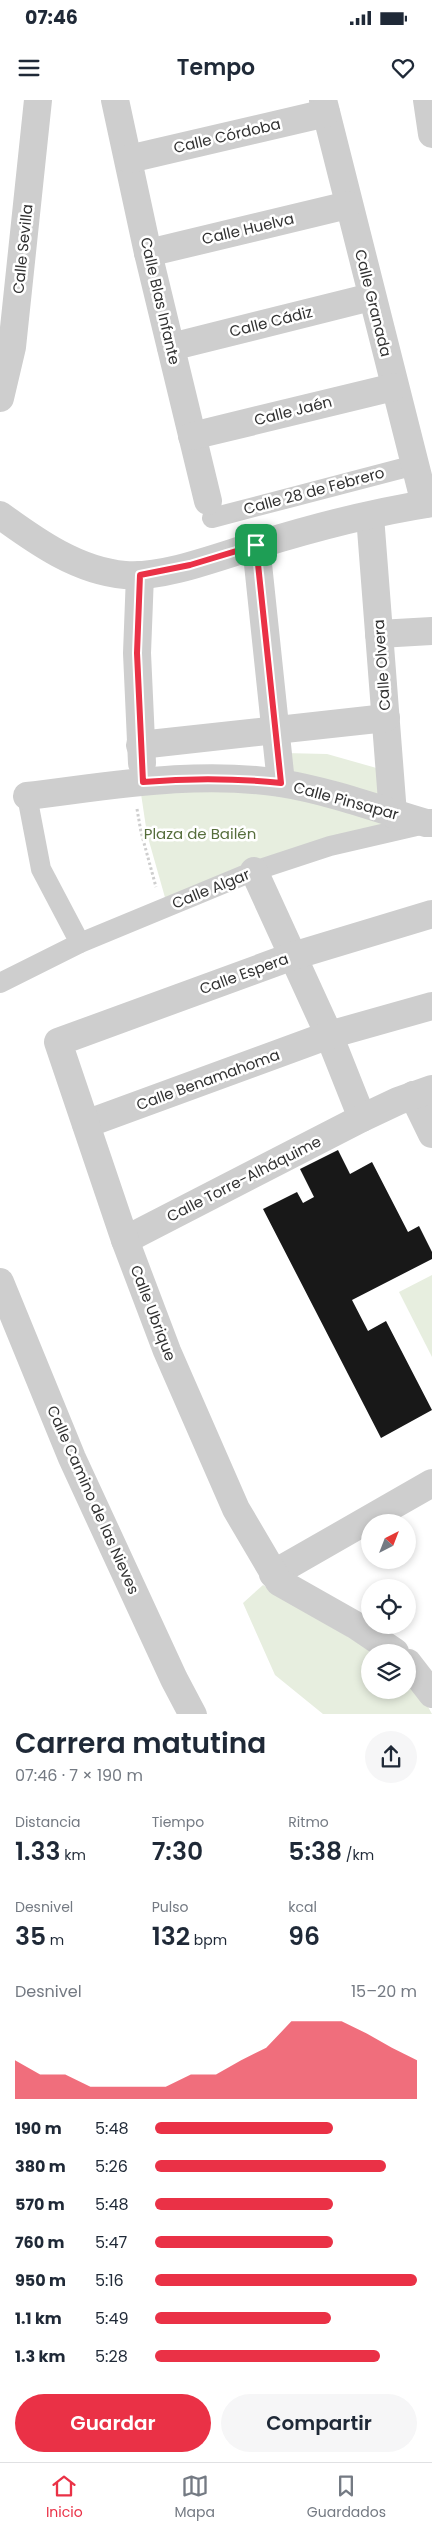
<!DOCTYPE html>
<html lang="es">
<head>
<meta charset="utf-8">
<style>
  :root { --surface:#fff; --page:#f6f6f7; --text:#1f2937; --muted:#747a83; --line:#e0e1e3; --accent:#ea3146 }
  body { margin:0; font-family:Poppins,sans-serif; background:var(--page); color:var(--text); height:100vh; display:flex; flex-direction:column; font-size:19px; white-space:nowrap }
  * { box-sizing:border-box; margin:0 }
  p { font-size:16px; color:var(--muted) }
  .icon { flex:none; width:28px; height:28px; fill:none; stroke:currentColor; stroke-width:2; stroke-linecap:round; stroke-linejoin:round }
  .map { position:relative; height:1614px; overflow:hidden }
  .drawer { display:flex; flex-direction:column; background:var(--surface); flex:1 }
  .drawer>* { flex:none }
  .needle { width:32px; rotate:42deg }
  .buttons { position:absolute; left:361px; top:1414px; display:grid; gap:10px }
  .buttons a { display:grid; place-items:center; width:55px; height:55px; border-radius:50%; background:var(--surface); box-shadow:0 2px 8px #0003; font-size:25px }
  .pin { position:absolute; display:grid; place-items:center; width:42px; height:42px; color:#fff; margin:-21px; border-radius:10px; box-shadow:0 2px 8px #0006 }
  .round { display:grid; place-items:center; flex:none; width:52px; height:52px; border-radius:26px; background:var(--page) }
  .headline { display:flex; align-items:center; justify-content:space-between; height:85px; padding:0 15px }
  h1 { font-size:28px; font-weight:600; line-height:38px }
  .stats { display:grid; grid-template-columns:repeat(3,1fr); gap:8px; height:85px; padding:5px 15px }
  .stats div { display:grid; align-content:center }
  .stats b { font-size:25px; font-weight:600 }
  .stats small { font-size:14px; font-weight:400 }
  .stats p { font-size:14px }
  .chart { height:140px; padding:10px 15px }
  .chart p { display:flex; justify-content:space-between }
  .chart svg { width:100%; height:90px; margin-top:5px; fill:var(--accent); opacity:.7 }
  .primary-button { display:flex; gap:10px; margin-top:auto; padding:10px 15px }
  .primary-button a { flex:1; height:58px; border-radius:30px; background:var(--accent); color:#fff; font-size:20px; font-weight:600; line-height:58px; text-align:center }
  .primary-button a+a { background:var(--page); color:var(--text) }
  ul { padding:0 15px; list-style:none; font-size:16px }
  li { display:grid; grid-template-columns:80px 60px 1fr; align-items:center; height:38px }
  li i { height:12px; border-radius:6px; background:var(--accent) }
  .status { display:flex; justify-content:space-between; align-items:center; height:35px; padding:0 25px; background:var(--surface); direction:ltr }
  .status svg { height:14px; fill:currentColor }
  header { display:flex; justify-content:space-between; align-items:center; height:65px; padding:0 15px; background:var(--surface); font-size:22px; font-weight:600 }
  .menu { display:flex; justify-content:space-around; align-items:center; height:70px; border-top:1px solid var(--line); background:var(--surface); font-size:14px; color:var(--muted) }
  .menu a { display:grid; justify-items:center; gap:2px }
  .menu .on { color:var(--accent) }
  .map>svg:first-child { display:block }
  .green { fill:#e7eedf }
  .building { fill:#181818 }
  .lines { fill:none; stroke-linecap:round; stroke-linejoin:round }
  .path { stroke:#cecece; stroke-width:3; stroke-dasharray:2.5 2.5; stroke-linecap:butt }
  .pedestrian { stroke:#cecece; stroke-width:20 }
  .minor { stroke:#cecece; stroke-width:28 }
  .tertiary { stroke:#cecece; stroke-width:28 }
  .route-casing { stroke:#fff; stroke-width:10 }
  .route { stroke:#ea3146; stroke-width:6 }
  .labels { text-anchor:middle; stroke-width:5; stroke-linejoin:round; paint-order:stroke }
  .street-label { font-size:15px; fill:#313131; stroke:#fff }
  .park-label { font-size:15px; fill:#566e3c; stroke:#fff }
</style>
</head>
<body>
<div class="status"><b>07:46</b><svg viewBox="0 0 49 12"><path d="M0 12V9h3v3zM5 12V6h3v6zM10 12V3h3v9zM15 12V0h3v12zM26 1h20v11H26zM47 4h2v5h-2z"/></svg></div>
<header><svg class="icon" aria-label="menu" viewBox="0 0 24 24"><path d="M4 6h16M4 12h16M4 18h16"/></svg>Tempo<svg class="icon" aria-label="heart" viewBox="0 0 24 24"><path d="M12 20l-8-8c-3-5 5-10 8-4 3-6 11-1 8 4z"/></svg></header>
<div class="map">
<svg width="432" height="1615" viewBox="0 0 432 1615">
  <rect width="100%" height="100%" fill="#fff"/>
  <g class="green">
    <polygon points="284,653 327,654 380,669 380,704 285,679"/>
    <polygon points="140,687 279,690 391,722 166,801 147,734"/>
    <polygon points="432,1175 432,1257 399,1192"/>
    <polygon points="263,1485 373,1552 370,1552 370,1590 408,1590 408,1581 420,1592 432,1614 323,1614 275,1575 243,1503"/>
  </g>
  <polygon class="building" points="338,1050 350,1074 372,1062 408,1132 419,1126 432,1152 432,1159 352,1200 368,1231 386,1221 432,1310 381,1338 263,1109 297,1092 303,1103 314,1097 300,1069"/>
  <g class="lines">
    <polyline class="path" points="137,709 141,732 156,787"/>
    <g class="pedestrian">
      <polyline points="212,418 415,365"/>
      <polyline points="27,696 41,769 80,843"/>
      <polyline points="0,883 80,843 254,771 330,746 425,724"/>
    </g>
    <g class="minor">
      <polyline points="115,0 148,153 208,401"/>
      <polyline points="323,0 425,404"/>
      <polyline points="427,0 432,34"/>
      <polyline points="129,59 326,13"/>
      <polyline points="148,153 348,105"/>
      <polyline points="171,247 371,197"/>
      <polyline points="192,336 394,287"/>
      <polyline points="370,416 393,714"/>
      <polyline points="256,445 281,683"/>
      <polyline points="140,475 137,553 142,663"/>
      <polyline points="379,534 432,531"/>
      <polyline points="140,645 386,618"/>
      <path d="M27,696C111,686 196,670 280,683C330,691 378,709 426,723H432"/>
      <polyline points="254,771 329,935 362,1018"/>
      <polyline points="413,995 432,1034"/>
      <polyline points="86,1024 329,935 432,906"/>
      <polyline points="125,1140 362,1018 398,1001 432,989"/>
      <polyline points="273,1474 432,1383"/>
      <polyline points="395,1552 355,1525 279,1482 236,1409 167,1251 125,1140 58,942 293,856 432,814"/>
      <polyline points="408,1563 432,1594"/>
    </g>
    <g class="tertiary">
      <polyline points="0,298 12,247 38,0"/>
      <path d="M0,415C37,442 78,471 125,475C163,478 218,457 254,446C312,428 373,412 432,403"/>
      <polyline points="0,1182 72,1358 174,1579 193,1615"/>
    </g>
  </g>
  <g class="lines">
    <g class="route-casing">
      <path id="route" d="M256,445L281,683C234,678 190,678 143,682L137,553L140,475L190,465Z"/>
    </g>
    <use href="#route" class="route"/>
  </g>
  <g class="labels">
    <g class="street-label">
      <text transform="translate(227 36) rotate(-13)" y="5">Calle Córdoba</text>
      <text transform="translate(248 129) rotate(-13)" y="5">Calle Huelva</text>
      <text transform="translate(23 149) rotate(-84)" y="5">Calle Sevilla</text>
      <text transform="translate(160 201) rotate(77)" y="5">Calle Blas Infante</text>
      <text transform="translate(373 203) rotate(76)" y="5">Calle Granada</text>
      <text transform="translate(271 222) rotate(-14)" y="5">Calle Cádiz</text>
      <text transform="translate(293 311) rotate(-14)" y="5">Calle Jaén</text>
      <text transform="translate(314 391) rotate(-15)" y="5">Calle 28 de Febrero</text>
      <text transform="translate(382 565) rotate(-94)" y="5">Calle Olvera</text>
      <text transform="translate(346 701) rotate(15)" y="5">Calle Pinsapar</text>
      <text transform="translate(211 789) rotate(-22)" y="5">Calle Algar</text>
      <text transform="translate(244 874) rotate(-20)" y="5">Calle Espera</text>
      <text transform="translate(208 980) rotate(-20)" y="5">Calle Benamahoma</text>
      <text transform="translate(244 1079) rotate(-27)" y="5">Calle Torre-Alháquime</text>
      <text transform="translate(153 1213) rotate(69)" y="5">Calle Ubrique</text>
      <text transform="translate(93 1400) rotate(66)" y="5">Calle Camino de las Nieves</text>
    </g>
    <g class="park-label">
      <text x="200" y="739">Plaza de Bailén</text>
    </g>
  </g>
</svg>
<div class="buttons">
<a><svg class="needle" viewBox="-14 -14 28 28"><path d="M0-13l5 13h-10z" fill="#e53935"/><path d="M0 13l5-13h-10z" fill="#747a83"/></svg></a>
<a><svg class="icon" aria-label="locate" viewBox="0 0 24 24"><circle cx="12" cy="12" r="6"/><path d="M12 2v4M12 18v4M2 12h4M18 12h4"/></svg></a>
<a><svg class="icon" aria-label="layers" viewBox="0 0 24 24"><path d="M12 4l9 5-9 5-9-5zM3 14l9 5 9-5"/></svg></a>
</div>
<div class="pin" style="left:256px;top:445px;background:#1e9e55"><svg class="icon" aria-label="arrive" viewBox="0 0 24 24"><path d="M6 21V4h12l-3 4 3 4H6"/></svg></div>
</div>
<section class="drawer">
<div class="headline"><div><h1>Carrera matutina</h1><p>07:46 · 7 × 190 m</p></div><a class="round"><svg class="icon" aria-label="share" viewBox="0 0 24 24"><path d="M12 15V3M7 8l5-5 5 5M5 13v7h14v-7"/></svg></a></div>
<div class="stats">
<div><p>Distancia</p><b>1.33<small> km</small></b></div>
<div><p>Tiempo</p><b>7:30</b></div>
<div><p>Ritmo</p><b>5:38<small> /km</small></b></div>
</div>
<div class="stats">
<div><p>Desnivel</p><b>35<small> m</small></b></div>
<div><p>Pulso</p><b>132<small> bpm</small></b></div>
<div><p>kcal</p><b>96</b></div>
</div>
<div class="chart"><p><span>Desnivel</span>15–20 m</p>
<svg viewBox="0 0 160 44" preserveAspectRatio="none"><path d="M0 44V25L10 32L20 32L30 38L40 38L50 38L60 38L70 32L80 32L90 25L100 19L110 6L120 6L130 6L140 12L150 19L160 25V44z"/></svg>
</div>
<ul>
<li><b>190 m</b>5:48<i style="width:68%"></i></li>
<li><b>380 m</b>5:26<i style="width:88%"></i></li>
<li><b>570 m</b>5:48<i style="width:68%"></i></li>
<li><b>760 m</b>5:47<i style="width:68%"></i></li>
<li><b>950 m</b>5:16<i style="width:100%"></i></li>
<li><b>1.1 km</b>5:49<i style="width:67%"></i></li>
<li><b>1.3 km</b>5:28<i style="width:86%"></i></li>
</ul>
<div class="primary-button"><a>Guardar</a><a>Compartir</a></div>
</section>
<nav class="menu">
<a class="on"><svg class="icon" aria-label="home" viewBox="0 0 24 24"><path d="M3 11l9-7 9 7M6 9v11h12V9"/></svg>Inicio</a>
<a><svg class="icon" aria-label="map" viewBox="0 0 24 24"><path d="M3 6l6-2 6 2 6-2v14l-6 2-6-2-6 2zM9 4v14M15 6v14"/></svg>Mapa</a>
<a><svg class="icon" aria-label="saved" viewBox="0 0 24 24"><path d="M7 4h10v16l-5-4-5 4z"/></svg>Guardados</a>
</nav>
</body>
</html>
